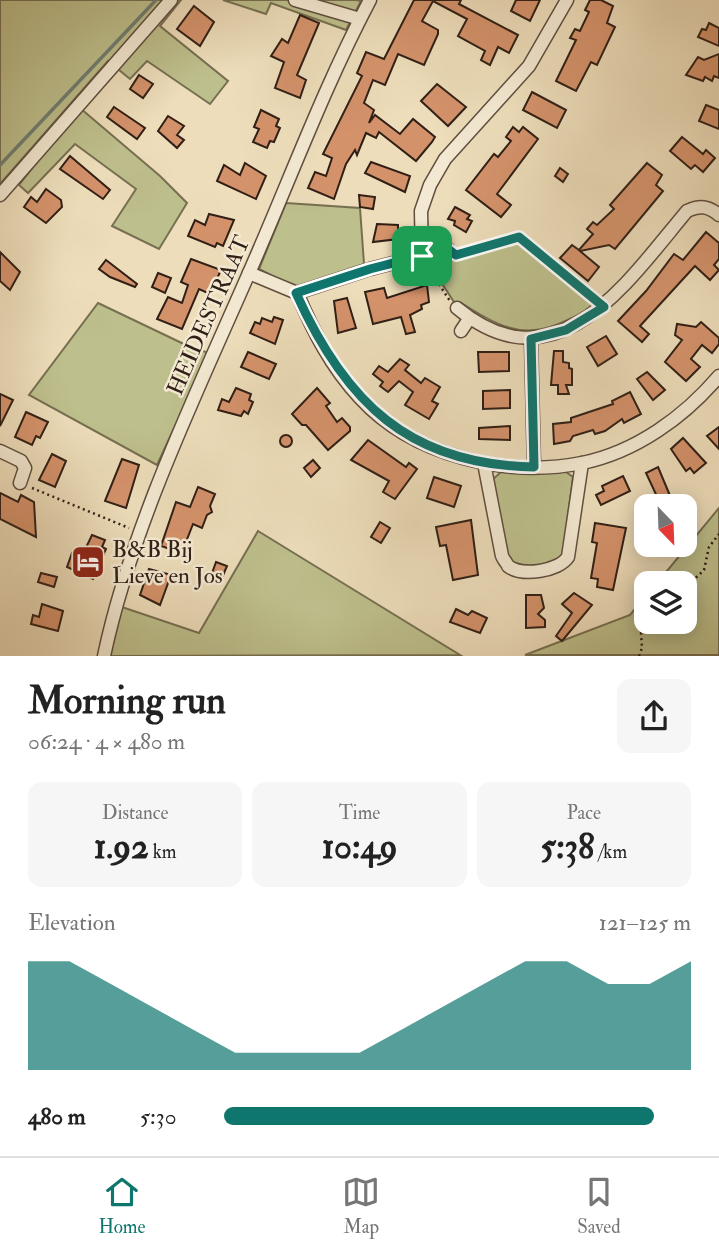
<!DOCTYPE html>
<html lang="en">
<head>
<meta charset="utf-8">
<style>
  :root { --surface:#fff; --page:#f6f6f6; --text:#222; --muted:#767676; --line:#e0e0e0; --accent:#0f766e }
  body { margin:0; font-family:"IM FELL Double Pica",serif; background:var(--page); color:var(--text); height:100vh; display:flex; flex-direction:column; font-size:26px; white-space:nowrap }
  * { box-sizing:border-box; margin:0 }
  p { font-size:23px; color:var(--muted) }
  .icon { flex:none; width:38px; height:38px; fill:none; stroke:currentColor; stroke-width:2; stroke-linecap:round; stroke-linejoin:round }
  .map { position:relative; height:656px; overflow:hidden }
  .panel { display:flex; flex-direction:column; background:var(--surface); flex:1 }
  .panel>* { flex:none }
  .needle { width:46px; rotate:157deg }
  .buttons { position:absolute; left:634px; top:494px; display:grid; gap:14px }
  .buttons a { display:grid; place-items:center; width:63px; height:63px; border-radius:14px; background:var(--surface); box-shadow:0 4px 18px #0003; font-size:35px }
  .pin { position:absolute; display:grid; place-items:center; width:60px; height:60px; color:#fff; margin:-30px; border-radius:14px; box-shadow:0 4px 10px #0006 }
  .round { display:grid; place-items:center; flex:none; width:74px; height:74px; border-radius:14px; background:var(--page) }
  .summary { display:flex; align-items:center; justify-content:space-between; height:119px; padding:0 28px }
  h1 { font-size:38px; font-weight:800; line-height:52px }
  .figures { display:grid; grid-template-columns:repeat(3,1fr); gap:10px; height:119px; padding:7px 28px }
  .figures div { display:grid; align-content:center; border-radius:14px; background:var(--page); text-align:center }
  .figures b { font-size:35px; font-weight:800 }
  .figures small { font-size:19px; font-weight:400 }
  .figures p { font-size:19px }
  .chart { height:196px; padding:14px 28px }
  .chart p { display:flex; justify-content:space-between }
  .chart svg { width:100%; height:126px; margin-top:7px; fill:var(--accent); opacity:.7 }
  ul { padding:0 28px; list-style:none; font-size:23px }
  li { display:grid; grid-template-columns:112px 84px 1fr; align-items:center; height:52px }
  li i { height:18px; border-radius:9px; background:var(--accent) }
  .tabs { display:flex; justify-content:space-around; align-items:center; height:98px; border-top:2px solid var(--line); background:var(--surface); font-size:19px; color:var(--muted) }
  .tabs a { display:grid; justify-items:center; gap:4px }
  .tabs .current { color:var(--accent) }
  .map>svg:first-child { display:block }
  .green { fill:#bdbf8c; stroke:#766f51; stroke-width:2 }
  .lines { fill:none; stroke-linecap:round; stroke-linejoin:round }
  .stream { stroke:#6f7d71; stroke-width:3.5 }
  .building { fill:#d4926b; stroke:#301f16; stroke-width:2 }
  .minor-casing { stroke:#5f4e3f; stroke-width:15 }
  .path { stroke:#301f16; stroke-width:2.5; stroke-dasharray:2 3.5; stroke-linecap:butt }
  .minor { stroke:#f3e9d2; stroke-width:12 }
  .route-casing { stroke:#fff; stroke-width:14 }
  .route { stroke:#0f766e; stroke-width:9 }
  .labels { text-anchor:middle; stroke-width:5; stroke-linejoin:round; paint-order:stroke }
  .street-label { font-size:23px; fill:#301f16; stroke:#f3e9d2 }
  .poi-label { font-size:23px; fill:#301f16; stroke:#f3e9d2; text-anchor:start }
</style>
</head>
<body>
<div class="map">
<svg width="719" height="656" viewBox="0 0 719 656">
  <rect width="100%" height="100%" fill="#edddba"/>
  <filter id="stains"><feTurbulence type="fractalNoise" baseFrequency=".00286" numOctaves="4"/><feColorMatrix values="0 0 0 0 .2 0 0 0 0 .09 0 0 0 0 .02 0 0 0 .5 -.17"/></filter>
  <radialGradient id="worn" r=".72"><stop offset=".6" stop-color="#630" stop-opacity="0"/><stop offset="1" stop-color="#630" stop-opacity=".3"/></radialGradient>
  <g class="green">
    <polygon points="0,0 181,0 160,26 228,81 210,104 147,61 130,79 108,61 0,184"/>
    <polygon points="223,0 356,0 361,1 346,30 271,3 266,14"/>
    <polygon points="80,108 160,176 187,203 159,249 112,226 136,189 75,144 28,193 19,185"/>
    <polygon points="286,203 360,208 364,264 294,287 259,269"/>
    <path d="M518,238L523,243L597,305C537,338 519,341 460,302L456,305L428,262Z"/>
    <polygon points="98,303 188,346 209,353 157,465 29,395"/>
    <polygon points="502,471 566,472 573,477 563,554 552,565 518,566 507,559 491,481"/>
    <polygon points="719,508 719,655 525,655 630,615 646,596 646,621 684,621 684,583 657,583"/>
    <polygon points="258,531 460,655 110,656 122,607 199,633"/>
  </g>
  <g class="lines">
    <polyline class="stream" points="0,165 156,0"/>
  </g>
  <g class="building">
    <polygon points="414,0 461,0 459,4 518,35 509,53 498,47 490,65 481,60 485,51 458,36 467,19 433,1 422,21 438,30 438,34 424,65 398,54 385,85 373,80 364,103 374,110 369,123 375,115 400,134 413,119 435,137 432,142 416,161 379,132 376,138 366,133 357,155 355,150 346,164 334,199 308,188 315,172 326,176 332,158 323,154 362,76 357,73 366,52 384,59"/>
    <polygon points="516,0 540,0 530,21 511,11"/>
    <polygon points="590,0 601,0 613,6 607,23 615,27 597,65 591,62 576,91 556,81 576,40 570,38 575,29 580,31 589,12 585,10"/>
    <polygon points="194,6 214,22 200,46 177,29"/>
    <polygon points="300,15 319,23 297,75 306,80 300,98 275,88 284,62 271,56 282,39 288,43"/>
    <polygon points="709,23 719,28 719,46 698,37 702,29 706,30"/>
    <polygon points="719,54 719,78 714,76 712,81 705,77 703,81 686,75 698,57 704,60"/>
    <polygon points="139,75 153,84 143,98 130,89"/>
    <polygon points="437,84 466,107 448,126 421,101"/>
    <polygon points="532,92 566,110 557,128 523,110"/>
    <polygon points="706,105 719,110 719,129 699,121"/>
    <polygon points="114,107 145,128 137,139 107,117"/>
    <polygon points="261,110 279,119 276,126 280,128 274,142 270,141 267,148 253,142 259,129 254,127"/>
    <polygon points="168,116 184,126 177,135 184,140 177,148 158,131"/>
    <polygon points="513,127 519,132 523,127 538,139 497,194 511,205 501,217 466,190 494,154 498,157 511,141 506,137"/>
    <polygon points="682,137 703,154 706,150 715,158 703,172 695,165 691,169 670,151"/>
    <polygon points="70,156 110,190 103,199 60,169"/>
    <polygon points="371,162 410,176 405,192 365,173"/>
    <polygon points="245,163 266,176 256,199 217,181 224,165 240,175"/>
    <polygon points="647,163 662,175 656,185 663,191 615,249 609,245 580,251 599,267 588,281 560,258 572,245 579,250 593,234 587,229 593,222 597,225 614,209 610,205"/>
    <polygon points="560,168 568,174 563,182 555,176"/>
    <polygon points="46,189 61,200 62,207 46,223 24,207 31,197 37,202"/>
    <polygon points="359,195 375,197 373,209 360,207"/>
    <polygon points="455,207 470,215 467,219 472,221 466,232 454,225 455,221 448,219"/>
    <polygon points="209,214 234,220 223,246 217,243 215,247 188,236 195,220 205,225"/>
    <polygon points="377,224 398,225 398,239 373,242"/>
    <polygon points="706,232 719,243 719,259 714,265 719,270 710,280 695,266 640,326 649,334 642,342 618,321 646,291 674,254 683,260"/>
    <polygon points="0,252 20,272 10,290 0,281"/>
    <polygon points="191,259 221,270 210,294 199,289 182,329 157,319 168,297 182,303 188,285 181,282"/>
    <polygon points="106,260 137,284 135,287 110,277 99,269"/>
    <polygon points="158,273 171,278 165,293 152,287"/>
    <polygon points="427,285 429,302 421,305 422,309 410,315 415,332 406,334 401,317 373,324 365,292 384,288 387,298"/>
    <polygon points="347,298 356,328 338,333 334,301"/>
    <polygon points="274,317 283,320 275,344 250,333 255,322 260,324 262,318 272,322"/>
    <polygon points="701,322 719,338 719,344 712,353 702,345 691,359 700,367 686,381 665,362 682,340 675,335 677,324 696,327"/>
    <polygon points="606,336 617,354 598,366 587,347"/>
    <polygon points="554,351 563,351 563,362 569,363 569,368 572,369 572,385 566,385 569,394 558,394 558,385 551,385"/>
    <polygon points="248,352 276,364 269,379 241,367"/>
    <polygon points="478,352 509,352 509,371 479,372"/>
    <polygon points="400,359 409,365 405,370 421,383 425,378 440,387 432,401 438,404 429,419 405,405 413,392 399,381 388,392 380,386 383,382 373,374 379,366 388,372"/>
    <polygon points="647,372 665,390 653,400 637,379"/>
    <polygon points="236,388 251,394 249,400 253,402 248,414 244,411 241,416 218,410 222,399 229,402"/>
    <polygon points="317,388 330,403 326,406 337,422 342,418 350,427 350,431 328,450 306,425 302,425 292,414"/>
    <polygon points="510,390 510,408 483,409 483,391"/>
    <polygon points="630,392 641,414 624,423 622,419 605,431 595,434 593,430 573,436 570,441 554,444 553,424 571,422 571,418 613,404 612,401"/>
    <polygon points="0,394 13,400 0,426"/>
    <polygon points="26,412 48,422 40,438 36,436 32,445 15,437"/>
    <polygon points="510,426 510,440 479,439 479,428"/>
    <polygon points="719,427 719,449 707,436"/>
    <circle cx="286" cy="441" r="6"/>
    <polygon points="683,438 706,463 694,473 690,468 686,471 671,449"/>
    <polygon points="368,440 406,467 409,463 417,469 395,499 383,492 389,481 351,460"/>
    <polygon points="52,454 66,461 55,487 39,480"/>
    <polygon points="122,459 139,465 126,508 105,501"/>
    <polygon points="313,460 320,468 311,477 304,468"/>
    <polygon points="658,467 671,498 660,503 646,473"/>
    <polygon points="623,476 630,491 601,505 596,495 604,491 602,486"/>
    <polygon points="434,477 461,486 454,507 427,498"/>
    <polygon points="198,487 215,494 210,506 212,512 207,515 202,528 193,524 186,542 191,544 187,555 161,546 176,502 190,507"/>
    <polygon points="0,493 18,502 21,495 34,502 36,537 0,519"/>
    <polygon points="471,520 478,575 453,580 446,545 440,546 436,527"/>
    <polygon points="380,522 390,528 381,543 371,537"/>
    <polygon points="595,523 626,528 613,590 597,587 598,579 591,578 597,543 592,542"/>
    <polygon points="92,535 105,540 102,547 106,549 93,579 67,567 72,553 82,556"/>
    <polygon points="216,562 227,566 221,580 211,576"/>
    <polygon points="149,569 171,575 160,605 140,595"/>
    <polygon points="41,573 57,577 54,587 38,582"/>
    <polygon points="574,593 592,605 562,641 556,636 572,613 562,604"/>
    <polygon points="526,595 541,595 544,608 538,614 545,620 545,627 526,628"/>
    <polygon points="42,604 63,611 58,631 31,624 33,615 39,617"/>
    <polygon points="456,609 468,615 472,611 487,618 480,633 450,622"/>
  </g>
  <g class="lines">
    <g class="minor-casing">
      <g id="minor">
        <polyline points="295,0 360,19"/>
        <polyline points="0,195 171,0"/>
        <polyline points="422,256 421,211 430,185 445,159 529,66 567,0"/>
        <path d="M249,273L297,293C313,331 331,367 360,398C413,456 506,478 582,463C636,452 684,417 719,376"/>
        <polyline points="297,293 370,269 448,249"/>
        <path d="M457,308C557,391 628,281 687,211C700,205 708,206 719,215"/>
        <polyline points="461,331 469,319"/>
        <polyline points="531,339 534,467"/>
        <polyline points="0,451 21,461 25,468 20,483"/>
        <path d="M484,463L502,556C502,557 508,565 508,566C522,577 559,571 568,557L582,463"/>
        <path d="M104,656C131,528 197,392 249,273C289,182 324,87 370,0"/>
      </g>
    </g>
    <g class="path">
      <polyline points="460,254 519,238 594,299"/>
      <polyline points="427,266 450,301"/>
      <polyline points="32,488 129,528"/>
      <polyline points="684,589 704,570 709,547 719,534"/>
      <polyline points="639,656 642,648 641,633 652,621"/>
    </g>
    <use href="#minor" class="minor"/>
  </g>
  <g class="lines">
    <g class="route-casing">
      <path id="route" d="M519,237L604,307L566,330L531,339L534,467C409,465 345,402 296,293L370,269L448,249L456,255Z"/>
    </g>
    <use href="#route" class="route"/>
  </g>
  <defs>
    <g id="hotel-square" transform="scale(1.75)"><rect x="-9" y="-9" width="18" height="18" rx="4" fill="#8f2418" stroke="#f3e9d2"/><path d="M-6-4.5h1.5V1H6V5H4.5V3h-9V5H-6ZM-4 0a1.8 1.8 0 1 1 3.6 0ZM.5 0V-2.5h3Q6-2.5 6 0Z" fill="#fff"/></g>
  </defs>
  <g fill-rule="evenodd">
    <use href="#hotel-square" x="88" y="562"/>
  </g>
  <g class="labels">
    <g class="street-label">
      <text transform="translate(208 315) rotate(-66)" y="8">HEIDESTRAAT</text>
    </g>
    <g class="poi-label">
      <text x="112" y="557">B&amp;B Bij<tspan x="112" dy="26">Lieve en Jos</tspan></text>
    </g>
  </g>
  <rect width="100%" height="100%" filter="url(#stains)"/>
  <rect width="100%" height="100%" fill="url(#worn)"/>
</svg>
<div class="buttons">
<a><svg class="needle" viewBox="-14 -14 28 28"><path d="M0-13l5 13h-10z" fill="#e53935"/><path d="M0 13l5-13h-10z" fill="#767676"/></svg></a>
<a><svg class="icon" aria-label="layers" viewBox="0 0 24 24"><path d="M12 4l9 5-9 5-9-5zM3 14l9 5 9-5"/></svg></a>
</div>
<div class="pin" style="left:422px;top:256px;background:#1e9e55"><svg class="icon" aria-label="arrive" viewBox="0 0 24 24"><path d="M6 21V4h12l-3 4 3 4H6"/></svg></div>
</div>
<section class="panel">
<div class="summary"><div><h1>Morning run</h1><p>06:24 · 4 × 480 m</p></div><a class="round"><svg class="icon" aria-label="share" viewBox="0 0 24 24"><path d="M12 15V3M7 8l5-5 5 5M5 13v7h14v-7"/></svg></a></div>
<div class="figures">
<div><p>Distance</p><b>1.92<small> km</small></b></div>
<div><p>Time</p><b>10:49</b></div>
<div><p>Pace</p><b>5:38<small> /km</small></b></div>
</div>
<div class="chart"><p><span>Elevation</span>121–125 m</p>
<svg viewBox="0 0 160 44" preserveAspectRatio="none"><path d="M0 44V6L10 6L20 14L30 22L40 30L50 38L60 38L70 38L80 38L90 30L100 22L110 14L120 6L130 6L140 14L150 14L160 6V44z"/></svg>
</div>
<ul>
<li><b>480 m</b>5:30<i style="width:92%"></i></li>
</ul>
</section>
<nav class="tabs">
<a class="current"><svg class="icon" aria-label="home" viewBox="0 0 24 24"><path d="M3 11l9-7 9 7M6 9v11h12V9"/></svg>Home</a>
<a><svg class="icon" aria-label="map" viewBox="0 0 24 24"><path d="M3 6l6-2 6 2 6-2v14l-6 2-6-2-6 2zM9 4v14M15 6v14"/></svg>Map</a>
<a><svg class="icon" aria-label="saved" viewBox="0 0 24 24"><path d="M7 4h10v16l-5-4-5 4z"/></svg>Saved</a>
</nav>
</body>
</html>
